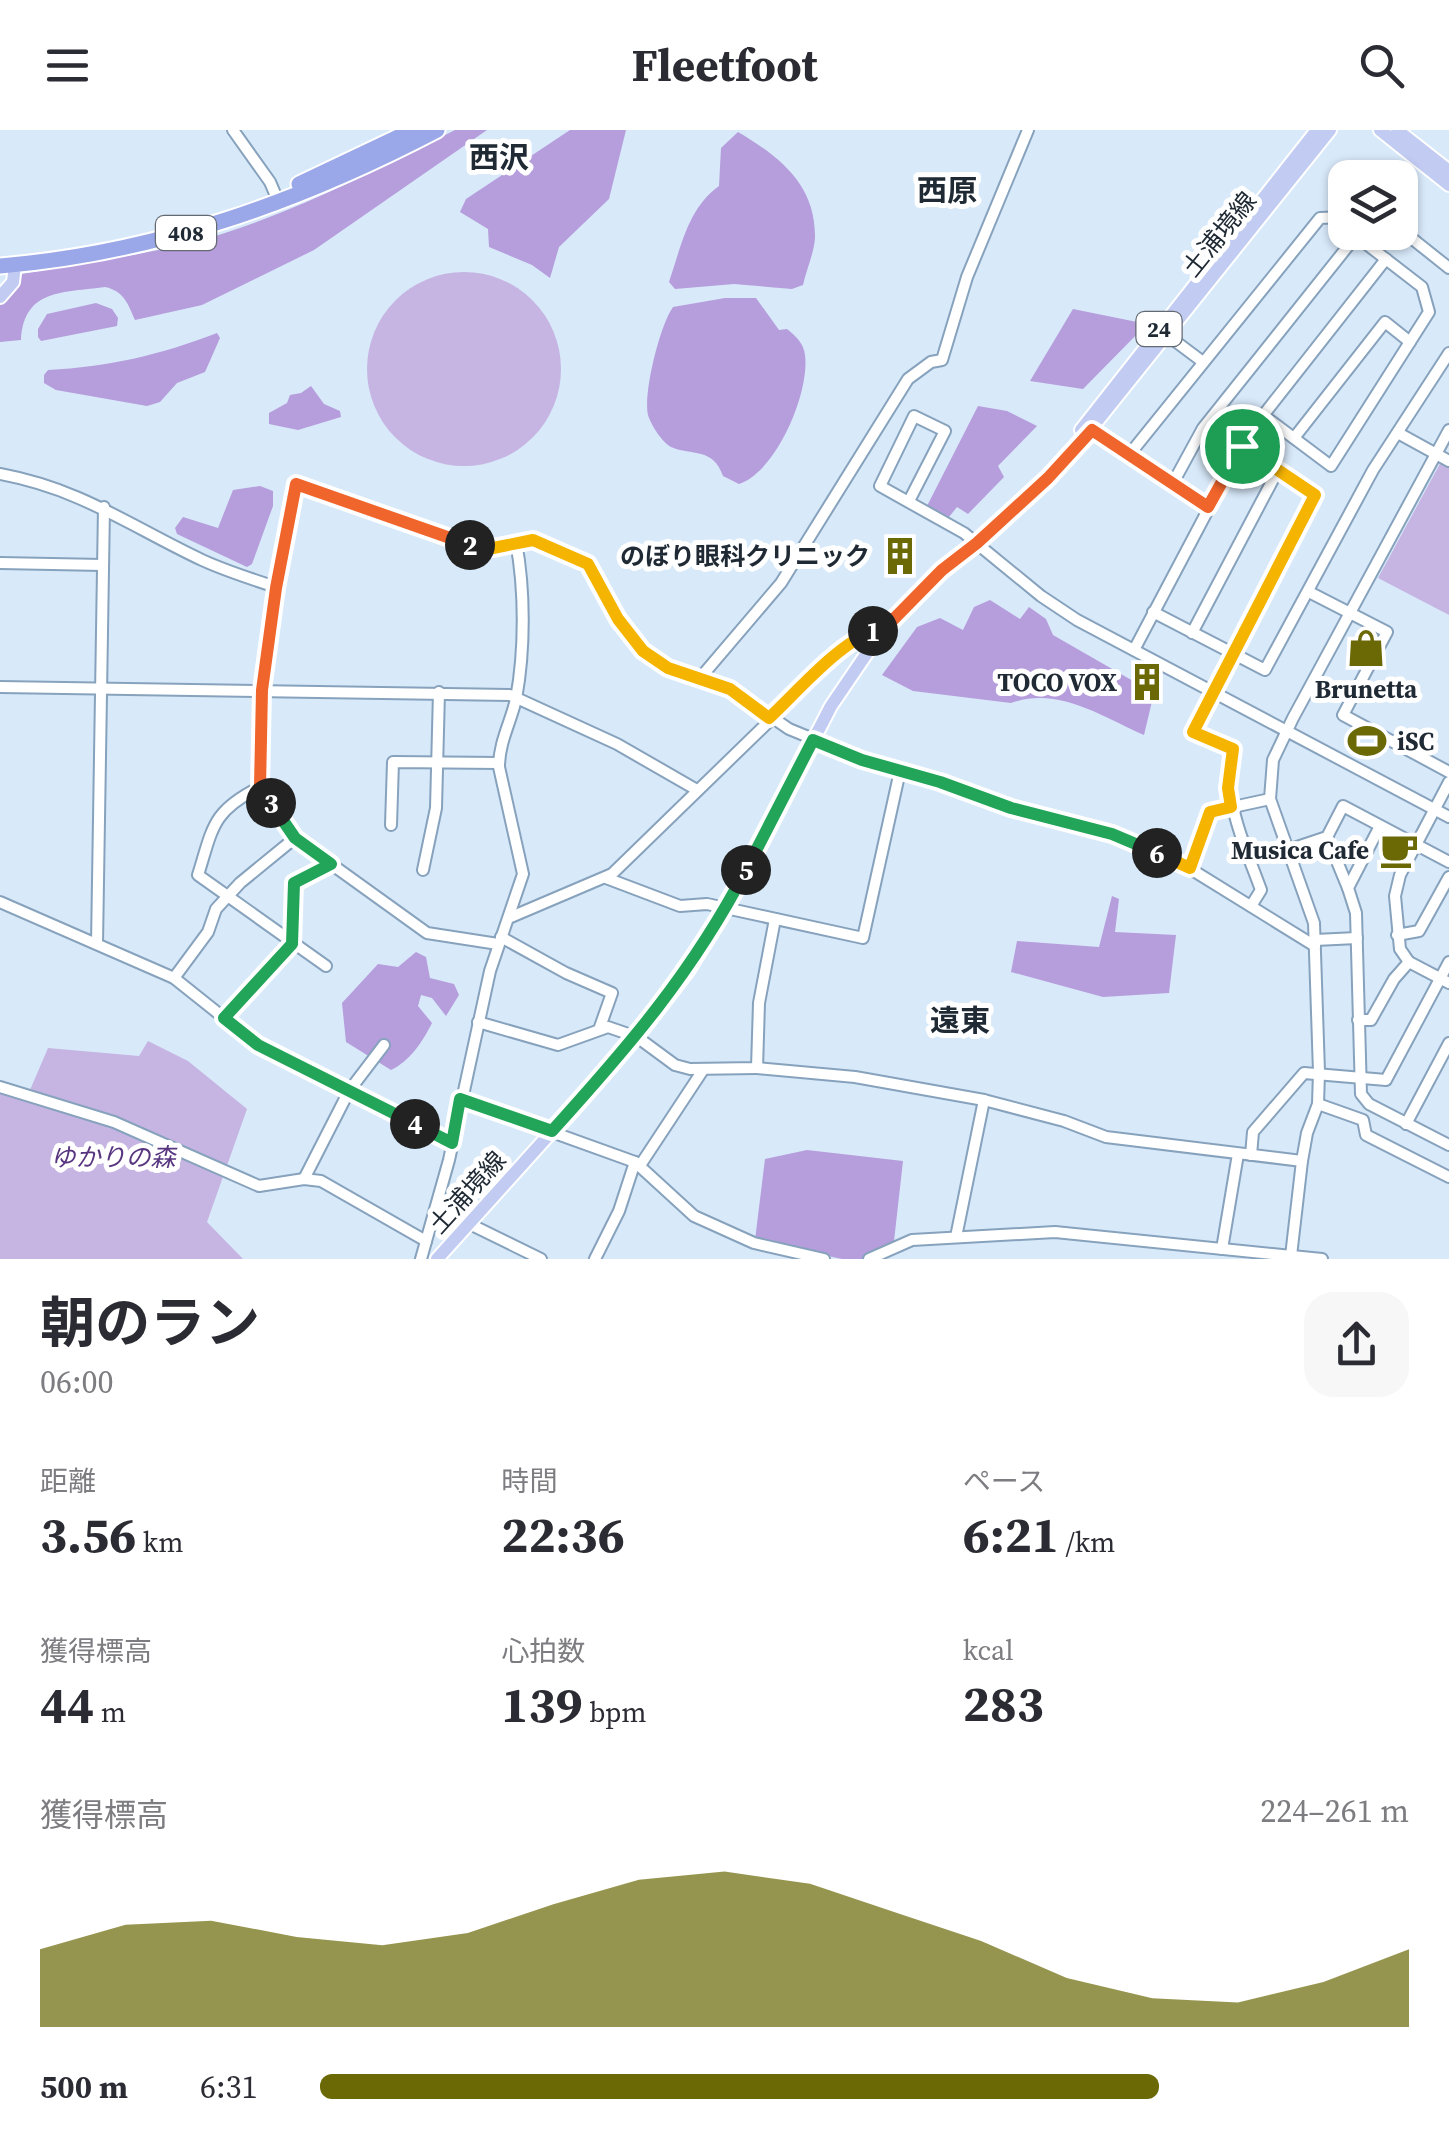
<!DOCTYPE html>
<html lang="ja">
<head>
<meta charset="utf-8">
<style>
  :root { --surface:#fff; --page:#f7f7f7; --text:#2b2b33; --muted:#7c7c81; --accent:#6b6905 }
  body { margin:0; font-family:"Source Serif 4","Noto Sans JP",serif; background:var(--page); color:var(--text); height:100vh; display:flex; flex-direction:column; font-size:38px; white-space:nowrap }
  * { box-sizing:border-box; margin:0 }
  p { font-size:32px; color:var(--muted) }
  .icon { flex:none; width:55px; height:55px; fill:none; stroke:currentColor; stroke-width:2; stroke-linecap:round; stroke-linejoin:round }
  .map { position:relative; height:1129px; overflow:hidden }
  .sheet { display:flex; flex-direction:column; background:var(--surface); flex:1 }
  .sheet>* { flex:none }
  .controls { position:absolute; left:1328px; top:30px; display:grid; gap:20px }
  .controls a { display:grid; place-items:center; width:90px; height:90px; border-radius:20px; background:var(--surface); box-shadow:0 2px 8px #0004; font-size:50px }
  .pin { position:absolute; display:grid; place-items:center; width:85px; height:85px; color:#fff; margin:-42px; border:5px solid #fff; border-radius:50%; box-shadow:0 2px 10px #0007 }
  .km { position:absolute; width:50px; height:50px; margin:-25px; border-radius:50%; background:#222; color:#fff; font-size:28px; line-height:50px; text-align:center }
  .round { display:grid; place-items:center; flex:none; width:105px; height:105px; border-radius:30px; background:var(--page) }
  .summary { display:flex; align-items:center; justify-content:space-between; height:170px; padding:0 40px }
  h1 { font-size:55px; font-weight:700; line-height:75px }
  .figures { display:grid; grid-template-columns:repeat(3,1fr); gap:15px; height:170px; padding:10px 40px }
  .figures div { display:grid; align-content:center }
  .figures b { font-size:50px; font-weight:700 }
  .figures small { font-size:28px; font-weight:400 }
  .figures p { font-size:28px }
  .chart { height:280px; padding:20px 40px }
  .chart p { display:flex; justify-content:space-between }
  .chart svg { width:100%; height:180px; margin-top:10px; fill:var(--accent); opacity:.7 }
  ul { padding:0 40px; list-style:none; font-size:32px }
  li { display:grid; grid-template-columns:160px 120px 1fr; align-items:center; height:75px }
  li i { height:25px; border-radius:12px; background:var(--accent) }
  header { display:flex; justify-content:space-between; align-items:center; height:130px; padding:0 40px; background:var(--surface); font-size:45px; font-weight:700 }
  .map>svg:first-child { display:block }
  .green { fill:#c6b5e2 }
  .forest { fill:#b69ddc }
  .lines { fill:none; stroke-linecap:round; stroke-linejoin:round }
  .minor-casing { stroke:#87a2bc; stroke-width:14 }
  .major-casing { stroke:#fff; stroke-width:16 }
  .highway-casing { stroke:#fff; stroke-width:19 }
  .minor { stroke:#fff; stroke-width:10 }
  .major { stroke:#c2cbf2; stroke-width:12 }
  .highway { stroke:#9aa8e9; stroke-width:15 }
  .split-1-casing { stroke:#fff; stroke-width:20 }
  .split-2-casing { stroke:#fff; stroke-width:20 }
  .split-3-casing { stroke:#fff; stroke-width:20 }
  .split-4-casing { stroke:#fff; stroke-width:20 }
  .split-5-casing { stroke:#fff; stroke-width:20 }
  .split-6-casing { stroke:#fff; stroke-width:20 }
  .split-7-casing { stroke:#fff; stroke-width:20 }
  .split-1 { stroke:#f0652b; stroke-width:12 }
  .split-2 { stroke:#f5b400; stroke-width:12 }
  .split-3 { stroke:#f0652b; stroke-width:12 }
  .split-4 { stroke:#22a559; stroke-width:12 }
  .split-5 { stroke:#22a559; stroke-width:12 }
  .split-6 { stroke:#22a559; stroke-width:12 }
  .split-7 { stroke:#f5b400; stroke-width:12 }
  .labels { text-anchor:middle; stroke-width:10; stroke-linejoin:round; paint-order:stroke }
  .shield { fill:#fff; stroke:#636a72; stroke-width:2.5 }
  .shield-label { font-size:22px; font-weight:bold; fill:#202a35 }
  .street-label { font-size:25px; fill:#202a35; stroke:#fff }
  .poi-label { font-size:25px; font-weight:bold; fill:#202a35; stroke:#fff; text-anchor:end }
  .park-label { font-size:25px; font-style:italic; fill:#57357f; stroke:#fff }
  .quarter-label { font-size:30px; font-weight:bold; fill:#202a35; stroke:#fff }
</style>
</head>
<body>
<header><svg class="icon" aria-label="menu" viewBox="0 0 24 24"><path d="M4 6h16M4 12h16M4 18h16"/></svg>Fleetfoot<svg class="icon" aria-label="search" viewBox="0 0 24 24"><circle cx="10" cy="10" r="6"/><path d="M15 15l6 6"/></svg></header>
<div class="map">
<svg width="1449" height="1129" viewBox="0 0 1449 1129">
  <rect width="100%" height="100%" fill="#d8e9fa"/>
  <g class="green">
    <circle cx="464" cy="239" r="97"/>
    <polygon points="1442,330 1449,334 1449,485 1378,448"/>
    <polygon points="148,911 188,931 247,979 207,1092 243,1129 0,1129 0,959 27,967 48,918 139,926"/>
  </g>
  <g class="forest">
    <path d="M455,0H487L314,120L202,175L135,190C128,174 124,161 105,157C64,163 24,158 21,210L0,212V174L17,157L22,144C89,131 160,124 225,103C305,77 380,38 455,0Z"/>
    <polygon points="570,0 626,0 609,69 559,117 550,148 532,135 489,117 488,99 460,82 466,69"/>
    <path d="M738,2C780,27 816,55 815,108C814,123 806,141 803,155L792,159L734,154L675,159L669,152C681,117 688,78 719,56L721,18Z"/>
    <path d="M725,168H756L779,200L787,199C796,206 804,214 805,225C810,263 776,342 739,354L723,346C713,317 692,326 671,317C662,312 651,295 648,285C643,263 660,195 673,177Z"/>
    <polygon points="96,173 112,179 118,188 117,196 41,211 38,207 38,199 47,184"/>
    <polygon points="1073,179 1147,194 1083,259 1030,251"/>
    <path d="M217,203L220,208L205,242L177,253L160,272L147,276L56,260L44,253V245L48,240C108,237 160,225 217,203Z"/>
    <polygon points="311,256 324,274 340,281 341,287 298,300 269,294 269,283 287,273 290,265 301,263"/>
    <polygon points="978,276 1007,281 1037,296 998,336 1004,347 968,384 957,377 949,387 927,376"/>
    <polygon points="260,356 273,361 273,376 252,434 247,437 177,404 175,398 183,387 218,398 233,360"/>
    <path d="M990,470L1020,489L1029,477L1046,489L1053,505L1154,563L1144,605C1102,587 1059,556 1011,573L913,561L882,545L917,497L940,488L963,500L974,477Z"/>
    <polygon points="1112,766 1119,769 1115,802 1176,805 1169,863 1103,867 1011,842 1017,811 1099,817"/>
    <path d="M416,822L426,827L430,848L454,854L459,865L446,886L432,868L421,865L418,876L432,893C423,911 410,931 391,940L346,912L342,873L378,834L398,837Z"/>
    <polygon points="807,1020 903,1031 894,1111 864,1129 842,1129 755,1110 765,1029"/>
  </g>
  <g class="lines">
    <g class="minor-casing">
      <g id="minor">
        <polyline points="233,0 270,52 279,73"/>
        <polyline points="1400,99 1449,138"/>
        <polyline points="1167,205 1203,232"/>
        <polyline points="1091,300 1208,377"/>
        <polyline points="1398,303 1449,331"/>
        <polyline points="1294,308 1385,192 1410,212"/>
        <path d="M1241,316L1315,365L1193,602L1233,619C1222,671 1244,713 1261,760L1251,776"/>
        <polyline points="1129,325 1320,88 1345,87"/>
        <path d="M0,344C81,359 130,396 202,430C226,441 251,449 276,457"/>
        <polyline points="1173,353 1203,298 1356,106 1422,157 1429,182 1331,336 1263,285"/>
        <polyline points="909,371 945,301 914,286 880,356 964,403 1041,466 1077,490 1449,687"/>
        <polyline points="0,433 103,435"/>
        <polyline points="1309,462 1387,502 1343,585 1449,642"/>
        <polyline points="1153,482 1265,540 1373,340 1449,223"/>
        <polyline points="1192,503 1278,340"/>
        <polyline points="1134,520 1247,306 1386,129"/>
        <polyline points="701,547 781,453 908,249 931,232 942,230 967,147 1028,0"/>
        <polyline points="0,557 510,565 617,614 697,660"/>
        <polyline points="1449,652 1400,745 1395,766 1400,819 1409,832 1449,853"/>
        <path d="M260,657C212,681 213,697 198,745L326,836"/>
        <polyline points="391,695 393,632 499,633"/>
        <polyline points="1380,696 1348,758 1356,783 1361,964 1369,974 1449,1015"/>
        <polyline points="1327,707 1348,758"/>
        <polyline points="1288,720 1327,707 1343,676 1449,732"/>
        <polyline points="1189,738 1210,682 1270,669"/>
        <polyline points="423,740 436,678 439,562"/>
        <polyline points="606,748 680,776 707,774 863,808 900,641"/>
        <polyline points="0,772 174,848 258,915 452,1013"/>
        <path d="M511,787L612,744L828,534C844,521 860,500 882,501"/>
        <polyline points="1397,805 1419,801 1449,747"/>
        <polyline points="501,807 566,843 612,863 600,897"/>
        <polyline points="1315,810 1357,808"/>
        <polyline points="97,814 104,377"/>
        <polyline points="498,814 427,803 295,708 260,657 262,560 276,457 297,354 473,416 493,418 528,409 539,411 594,441 609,474 629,506 643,521 668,538 731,559 789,599 862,629 940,652 1011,679 1112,704 1140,715 1189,738 1315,816"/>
        <polyline points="174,848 208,802 216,779 240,753 295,708"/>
        <polyline points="224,888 291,814 293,753 331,734"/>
        <polyline points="1358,890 1371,890 1394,849 1409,832"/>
        <polyline points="478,892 558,915 608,897 637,907 675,935 690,939 757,938 759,873 775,789"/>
        <polyline points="757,938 855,947 984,970 1064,991 1106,1007 1302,1031"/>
        <polyline points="0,957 114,992 259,1056 304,1049 321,1051 426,1111"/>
        <polyline points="460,969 635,1032"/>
        <polyline points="1318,974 1363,990 1366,1005 1449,1047"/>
        <polyline points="1406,994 1449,913"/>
        <polyline points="1251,1025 1253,1002 1304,943 1386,950 1449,832"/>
        <polyline points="641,1034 703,940"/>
        <polyline points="304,1049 349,961 384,915"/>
        <polyline points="437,1078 541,1129"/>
        <polyline points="956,1107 984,970"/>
        <polyline points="1222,1119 1238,1024"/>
        <polyline points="1291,1126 1302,1031 1307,1003 1318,974 1319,942 1314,793 1270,669 1273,630 1293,588 1449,300"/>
        <path d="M421,1129L449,1030L490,841L523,744L499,637C499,612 511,592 516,569C525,520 525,460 516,412"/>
        <polyline points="595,1129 619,1081 635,1032 694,1086 754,1113 824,1129"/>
        <polyline points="869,1129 912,1110 1055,1102 1322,1129"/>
      </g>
    </g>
    <g class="major-casing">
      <g id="major">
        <polyline points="1380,0 1449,55"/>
        <polyline points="1397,0 1449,41"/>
        <polyline points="0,167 13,152 15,135"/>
        <polyline points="1081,300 1317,0"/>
        <polyline points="437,1129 637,907 688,841 726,779 831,576 882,501 922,459 1023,372 1074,320 1330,0"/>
      </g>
    </g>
    <g class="highway-casing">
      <g id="highway">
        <polyline points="299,54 413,0"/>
        <path d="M0,136C156,123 299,72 437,0"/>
      </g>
    </g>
    <use href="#minor" class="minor"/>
    <use href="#major" class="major"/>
    <use href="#highway" class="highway"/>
  </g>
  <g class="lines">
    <g class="split-1-casing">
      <polyline id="split-1" points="873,501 882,501 942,440 977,413 1048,348 1092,300 1208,377 1242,316"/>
    </g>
    <g class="split-2-casing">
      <path id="split-2" d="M470,415L493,418L533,410L588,434L618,489L643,521L668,538L730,559L769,588C797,562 838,514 873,501"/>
    </g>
    <g class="split-3-casing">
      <polyline id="split-3" points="271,673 260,657 262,560 276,458 296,354 470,415"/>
    </g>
    <g class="split-4-casing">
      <polyline id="split-4" points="271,673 295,708 331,734 294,753 292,814 224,888 258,915 415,994"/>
    </g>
    <g class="split-5-casing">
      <path id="split-5" d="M415,994L452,1013L460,969L552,1001C629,916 692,843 746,740"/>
    </g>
    <g class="split-6-casing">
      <polyline id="split-6" points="746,740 813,610 862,630 940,652 1011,678 1112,704 1157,723"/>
    </g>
    <g class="split-7-casing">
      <polyline id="split-7" points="1157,723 1190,738 1210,682 1231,677 1228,658 1233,619 1193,602 1315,365 1242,316"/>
    </g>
    <use href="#split-1" class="split-1"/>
    <use href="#split-2" class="split-2"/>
    <use href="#split-3" class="split-3"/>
    <use href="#split-4" class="split-4"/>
    <use href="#split-5" class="split-5"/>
    <use href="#split-6" class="split-6"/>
    <use href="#split-7" class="split-7"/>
  </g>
  <defs>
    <g id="building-bare" transform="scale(3)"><path d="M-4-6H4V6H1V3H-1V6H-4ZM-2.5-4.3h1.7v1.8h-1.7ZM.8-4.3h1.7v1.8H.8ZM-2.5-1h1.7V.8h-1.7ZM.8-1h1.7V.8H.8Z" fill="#6b6905" stroke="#fff" stroke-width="2.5" paint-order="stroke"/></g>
    <g id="shop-bare" transform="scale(3)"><path d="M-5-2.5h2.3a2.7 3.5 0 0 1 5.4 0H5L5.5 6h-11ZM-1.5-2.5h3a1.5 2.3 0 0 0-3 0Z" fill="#6b6905" stroke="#fff" stroke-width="2.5" paint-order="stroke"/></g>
    <g id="stadium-bare" transform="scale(3)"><path d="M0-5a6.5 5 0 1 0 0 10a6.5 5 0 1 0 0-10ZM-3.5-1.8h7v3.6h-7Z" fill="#6b6905" stroke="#fff" stroke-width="2.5" paint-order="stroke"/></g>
    <g id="cafe-bare" transform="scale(3)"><path d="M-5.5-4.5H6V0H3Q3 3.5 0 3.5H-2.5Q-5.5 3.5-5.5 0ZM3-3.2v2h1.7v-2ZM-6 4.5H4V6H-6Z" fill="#6b6905" stroke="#fff" stroke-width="2.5" paint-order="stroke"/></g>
  </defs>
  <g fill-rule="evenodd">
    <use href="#building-bare" x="900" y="426"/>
    <use href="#shop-bare" x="1366" y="518"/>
    <use href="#building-bare" x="1147" y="552"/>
    <use href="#stadium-bare" x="1367" y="611"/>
    <use href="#cafe-bare" x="1399" y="720"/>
  </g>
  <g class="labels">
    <g class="shield">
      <rect x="156" y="86" width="60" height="34" rx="8"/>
      <rect x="1136.5" y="182" width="45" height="34" rx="8"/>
    </g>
    <g class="shield-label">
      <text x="186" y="111">408</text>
      <text x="1159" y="207">24</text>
    </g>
    <g class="street-label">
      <text transform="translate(1219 104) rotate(-51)" y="9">土浦境線</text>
      <text transform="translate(467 1062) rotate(-48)" y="9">土浦境線</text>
    </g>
    <g class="poi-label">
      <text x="870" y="435">のぼり眼科クリニック</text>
      <text x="1117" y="561">TOCO VOX</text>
      <text x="1366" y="568" text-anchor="middle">Brunetta</text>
      <text x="1397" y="620" text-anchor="start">iSC</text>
      <text x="1369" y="729">Musica Cafe</text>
    </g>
    <g class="park-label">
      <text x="113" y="1036">ゆかりの森</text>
    </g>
    <g class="quarter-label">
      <text x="499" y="38">西沢</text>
      <text x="947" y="71">西原</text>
      <text x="960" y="901">遠東</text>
    </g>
  </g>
</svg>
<div class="controls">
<a><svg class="icon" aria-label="layers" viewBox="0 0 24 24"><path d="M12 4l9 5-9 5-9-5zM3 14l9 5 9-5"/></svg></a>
</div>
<div class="pin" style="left:1242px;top:316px;background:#1e9e55"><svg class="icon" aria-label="arrive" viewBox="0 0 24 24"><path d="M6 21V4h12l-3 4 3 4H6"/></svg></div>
<b class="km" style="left:873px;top:501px">1</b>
<b class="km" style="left:470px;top:415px">2</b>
<b class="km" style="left:271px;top:673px">3</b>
<b class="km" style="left:415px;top:994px">4</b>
<b class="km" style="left:746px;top:740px">5</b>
<b class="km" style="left:1157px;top:723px">6</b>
</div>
<section class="sheet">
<div class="summary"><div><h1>朝のラン</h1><p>06:00</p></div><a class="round"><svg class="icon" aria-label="share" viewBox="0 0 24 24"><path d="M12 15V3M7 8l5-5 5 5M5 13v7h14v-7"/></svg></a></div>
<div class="figures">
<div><p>距離</p><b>3.56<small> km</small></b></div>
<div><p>時間</p><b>22:36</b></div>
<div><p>ペース</p><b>6:21<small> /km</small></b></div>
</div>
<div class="figures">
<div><p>獲得標高</p><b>44<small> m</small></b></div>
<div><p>心拍数</p><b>139<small> bpm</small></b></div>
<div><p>kcal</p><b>283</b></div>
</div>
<div class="chart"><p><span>獲得標高</span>224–261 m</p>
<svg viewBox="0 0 160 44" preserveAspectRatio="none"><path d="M0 44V25L10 19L20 18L30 22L40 24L50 21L60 14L70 8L80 6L90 9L100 16L110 23L120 32L130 37L140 38L150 33L160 25V44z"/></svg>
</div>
<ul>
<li><b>500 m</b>6:31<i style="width:77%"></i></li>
</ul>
</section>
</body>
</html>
